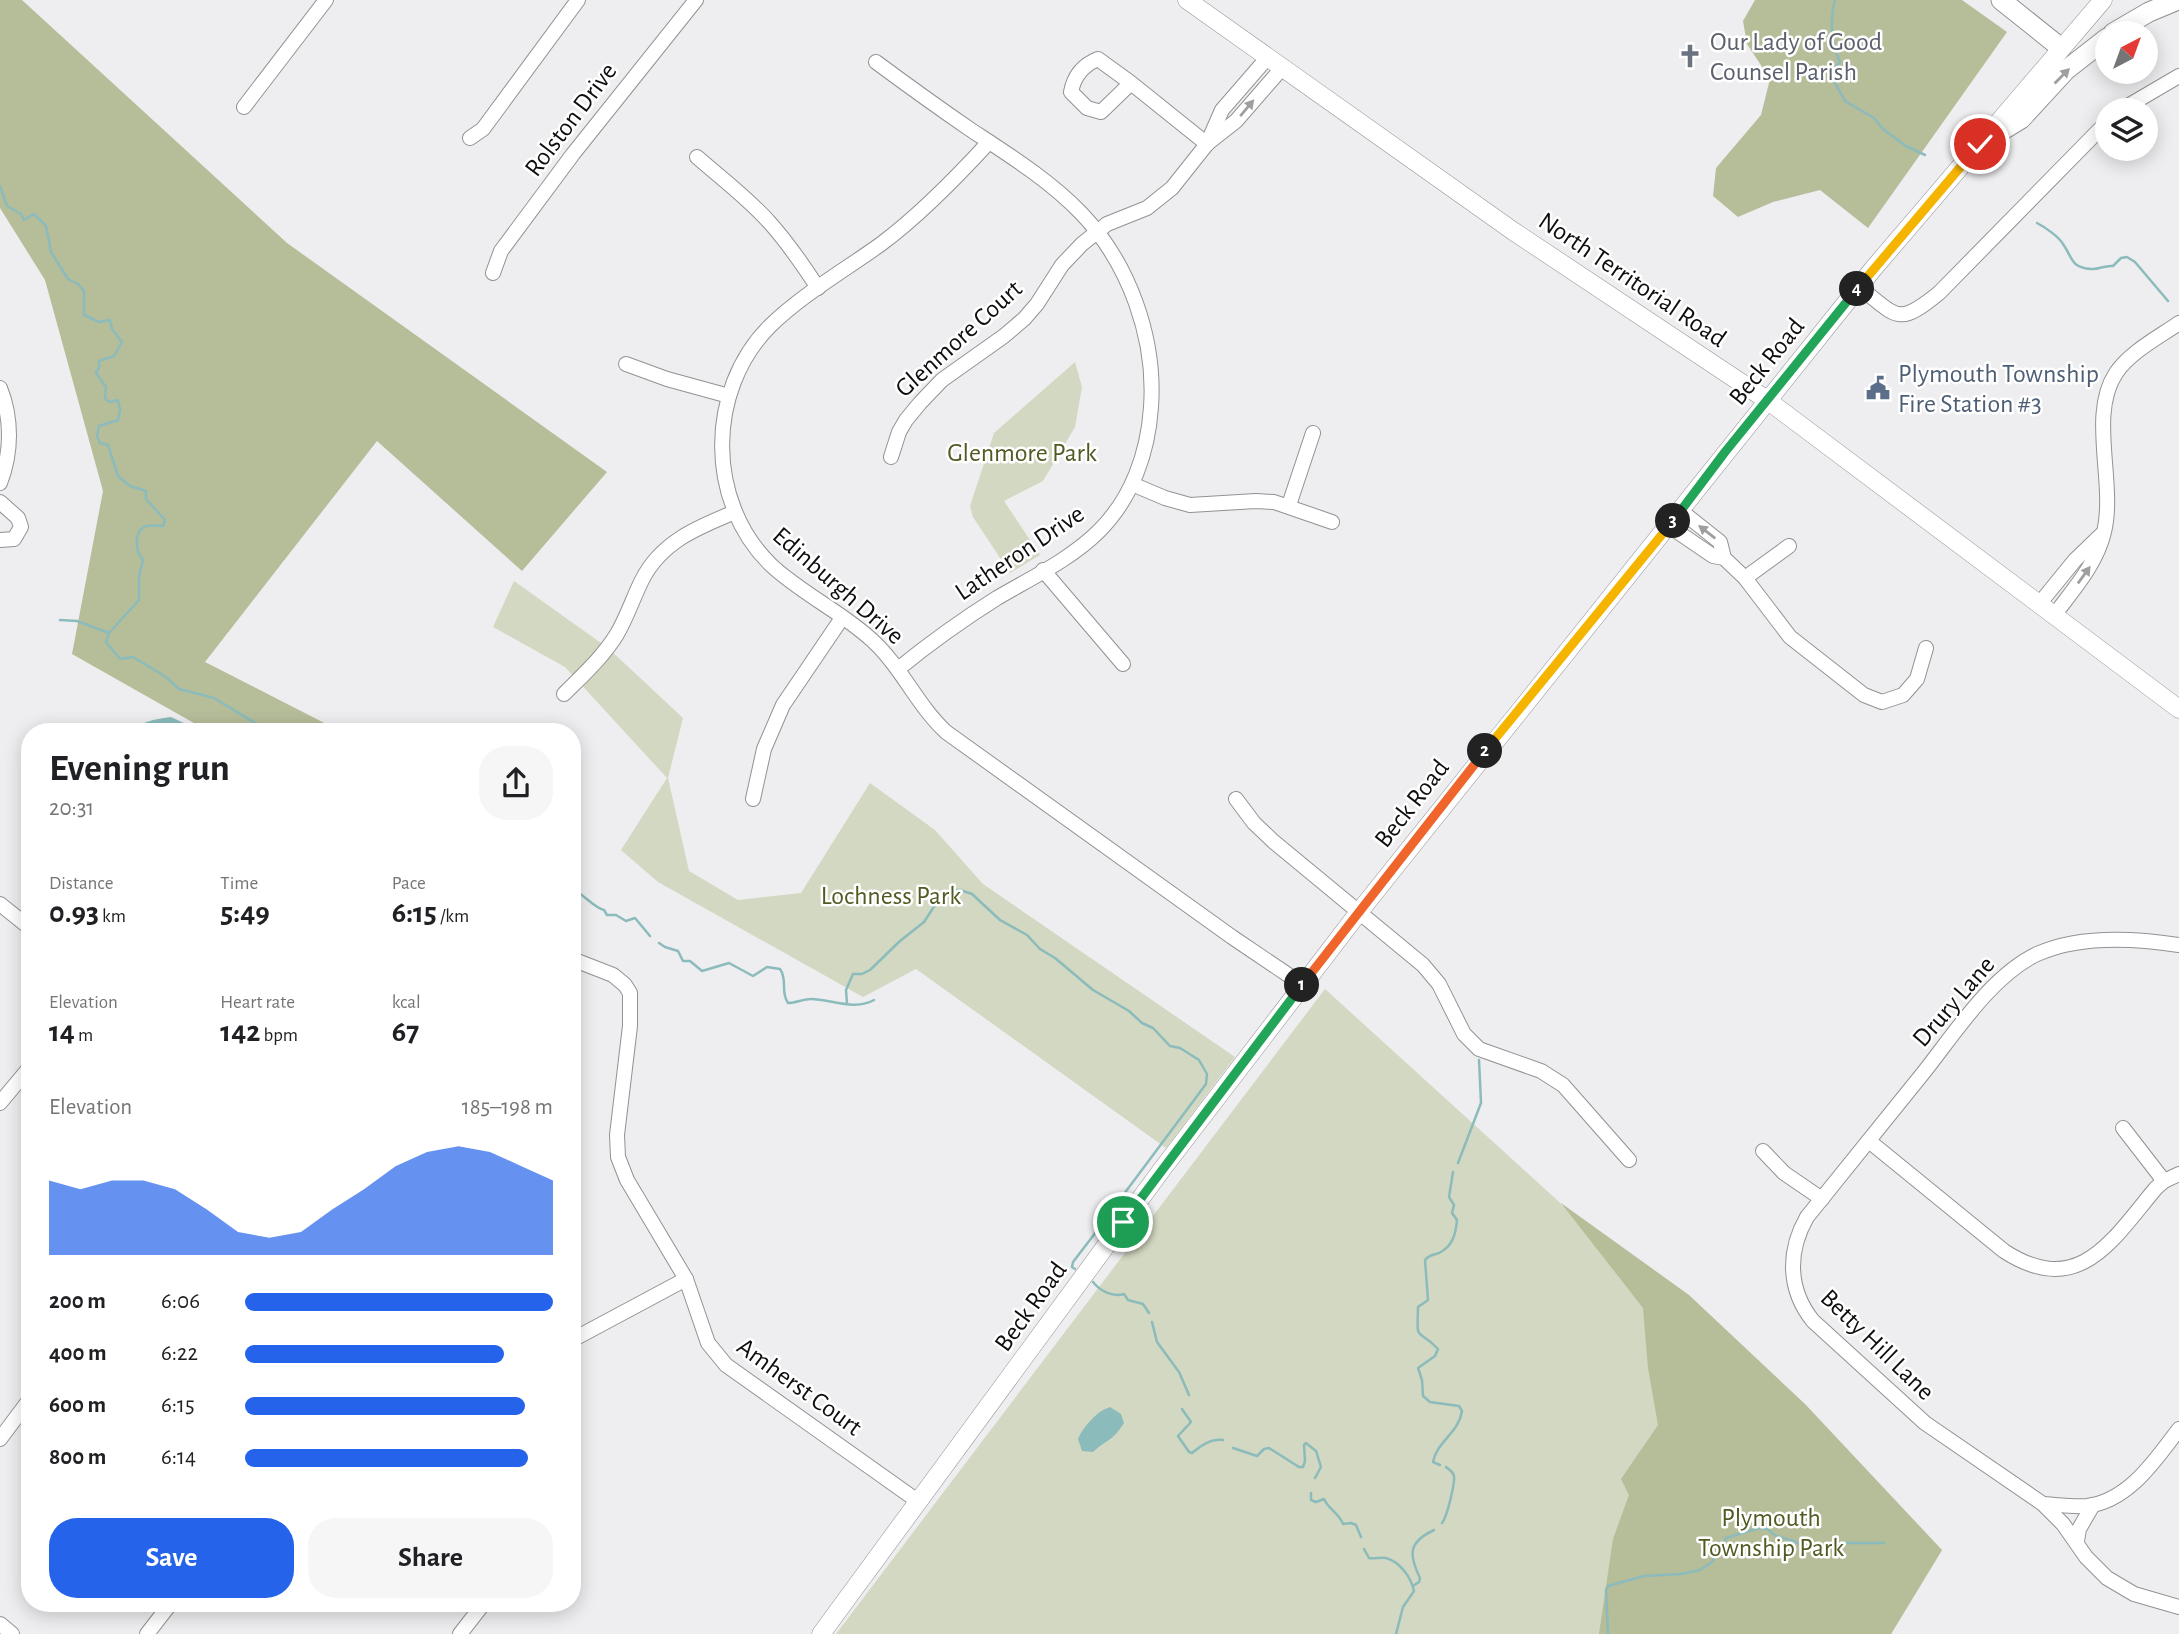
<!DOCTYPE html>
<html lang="en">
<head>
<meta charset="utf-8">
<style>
  :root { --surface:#fff; --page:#f6f6f6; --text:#202124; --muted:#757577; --accent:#2563eb }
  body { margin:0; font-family:"Alegreya Sans",sans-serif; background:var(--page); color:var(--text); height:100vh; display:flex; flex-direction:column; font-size:26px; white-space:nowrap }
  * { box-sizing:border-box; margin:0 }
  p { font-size:23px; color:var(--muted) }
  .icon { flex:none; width:38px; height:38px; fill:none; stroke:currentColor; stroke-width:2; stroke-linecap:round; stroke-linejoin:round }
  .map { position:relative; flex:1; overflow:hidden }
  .sheet { position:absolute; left:21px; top:723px; width:560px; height:889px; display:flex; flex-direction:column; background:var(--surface); border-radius:28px; box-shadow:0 4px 18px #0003 }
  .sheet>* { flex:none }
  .needle { width:46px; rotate:41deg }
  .fabs { position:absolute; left:2095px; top:21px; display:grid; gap:14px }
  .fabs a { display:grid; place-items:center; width:63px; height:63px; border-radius:50%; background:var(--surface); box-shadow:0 4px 18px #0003; font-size:35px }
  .pin { position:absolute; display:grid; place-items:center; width:60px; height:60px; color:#fff; margin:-30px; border:4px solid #fff; border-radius:50%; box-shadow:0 2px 7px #0007 }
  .km { position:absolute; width:35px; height:35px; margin:-18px; border-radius:50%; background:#222; color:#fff; font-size:19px; line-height:35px; text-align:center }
  .round { display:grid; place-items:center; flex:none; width:74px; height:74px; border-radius:28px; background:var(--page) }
  .headline { display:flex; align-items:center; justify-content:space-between; height:119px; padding:0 28px }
  h1 { font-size:38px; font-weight:700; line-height:52px }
  .metrics { display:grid; grid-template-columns:repeat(3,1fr); gap:10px; height:119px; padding:7px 28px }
  .metrics div { display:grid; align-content:center }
  .metrics b { font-size:30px; font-weight:700 }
  .metrics small { font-size:19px; font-weight:400 }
  .metrics p { font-size:19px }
  .chart { height:196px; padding:14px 28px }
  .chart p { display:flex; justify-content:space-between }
  .chart svg { width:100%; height:126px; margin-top:7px; fill:var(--accent); opacity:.7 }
  .action { display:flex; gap:14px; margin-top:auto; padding:14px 28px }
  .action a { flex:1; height:80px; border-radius:28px; background:var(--accent); color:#fff; font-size:28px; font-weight:700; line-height:80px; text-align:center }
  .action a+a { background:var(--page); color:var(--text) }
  ul { padding:0 28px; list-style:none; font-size:23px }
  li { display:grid; grid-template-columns:112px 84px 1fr; align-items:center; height:52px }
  li i { height:18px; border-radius:9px; background:var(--accent) }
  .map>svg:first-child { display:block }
  .green { fill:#d2d8c1 }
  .forest { fill:#b5bd99 }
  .water { fill:#8cbbbc }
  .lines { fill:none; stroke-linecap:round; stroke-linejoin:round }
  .stream { stroke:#8cbbbc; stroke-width:2.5 }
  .minor-casing { stroke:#929294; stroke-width:16 }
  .major-casing { stroke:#929294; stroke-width:19 }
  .highway-casing { stroke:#929294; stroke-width:21 }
  .minor { stroke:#fff; stroke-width:14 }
  .major { stroke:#fff; stroke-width:18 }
  .highway { stroke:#fff; stroke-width:19 }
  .oneway { fill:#9f9f9f }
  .split-1-casing { stroke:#fff; stroke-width:14 }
  .split-2-casing { stroke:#fff; stroke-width:14 }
  .split-3-casing { stroke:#fff; stroke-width:14 }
  .split-4-casing { stroke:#fff; stroke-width:14 }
  .split-5-casing { stroke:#fff; stroke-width:14 }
  .split-1 { stroke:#22a559; stroke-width:9 }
  .split-2 { stroke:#f0652b; stroke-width:9 }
  .split-3 { stroke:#f5b400; stroke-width:9 }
  .split-4 { stroke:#22a559; stroke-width:9 }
  .split-5 { stroke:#f5b400; stroke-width:9 }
  .labels { text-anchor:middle; stroke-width:5; stroke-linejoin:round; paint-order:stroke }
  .worship-label { font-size:26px; fill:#5b616d; stroke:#fff; text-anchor:start }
  .street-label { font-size:26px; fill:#0e0e0f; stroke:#fff }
  .service-label { font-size:26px; fill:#4e5e75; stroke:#fff; text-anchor:start }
  .park-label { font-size:26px; fill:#505a22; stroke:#fff }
</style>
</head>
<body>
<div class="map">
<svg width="2179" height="1634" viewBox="0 0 2179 1634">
  <rect width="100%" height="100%" fill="#eeeef0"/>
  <g class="green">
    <polygon points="1075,362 1082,387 1075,427 1043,481 1004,501 1040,555 1010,573 973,517 970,506 994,433"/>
    <polygon points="514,581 608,648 683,718 668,778 689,871 738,900 801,893 870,783 935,830 983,884 1235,1057 1166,1148 916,969 863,997 658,882 621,850 667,778 565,667 493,627"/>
    <polygon points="1325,989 1942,1550 1891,1634 836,1634"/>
  </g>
  <g class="forest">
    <polygon points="0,0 22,0 287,243 607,472 522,571 377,441 205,662 340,731 208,731 72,654 103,491 45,280 0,208"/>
    <polygon points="1755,0 1962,0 2007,32 1868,228 1820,190 1773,202 1738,217 1713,196 1716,168 1761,115 1770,79 1747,44 1743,21"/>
    <polygon points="1561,1203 1689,1295 1805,1404 1942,1550 1891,1634 1599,1634 1613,1539 1629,1495 1621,1479 1658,1425 1648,1368 1643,1308"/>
  </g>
  <g class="water">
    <path d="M171,717L201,731H135C142,720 158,719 171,717Z"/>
    <path d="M1110,1407L1121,1414L1124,1423C1112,1442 1107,1439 1093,1452L1082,1451L1078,1439C1084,1426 1097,1411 1110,1407Z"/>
  </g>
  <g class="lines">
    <g class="stream">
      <path d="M1835,0C1830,18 1831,45 1840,62L1834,69L1835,83L1845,101L1874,118L1883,129L1906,146L1925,155"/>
      <path d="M0,186L7,206L21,214L24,220L34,214L46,226L51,252L68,279L78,284L84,291V315L99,322L110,320L112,329L122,342L114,356L99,361V368L96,373L106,387L105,399L110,402L118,400L120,410L118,420L99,426L97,436L100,443L108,445L118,476L130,486L146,491V499L165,520L163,526C158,526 149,524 144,527C133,534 136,552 143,560L139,577V600L109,633L106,642L120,659L133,657L166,677L179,689L214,698L270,732"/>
      <path d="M2037,223C2045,227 2059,237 2063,244C2073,258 2070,267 2091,269C2099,270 2104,265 2113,266L2121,258L2127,257L2135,262L2168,301"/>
      <polyline points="60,620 77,621 109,633"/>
      <path d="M576,891C586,897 595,908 604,910L607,915H616L626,921L635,918L650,936"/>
      <path d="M659,943L665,947L678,951L683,961H690L702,971L729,963L753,976L767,967L780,969C788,980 780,992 788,1003C796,1003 803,999 811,999C830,999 855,1011 874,1000"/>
      <polyline points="847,1004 846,990 853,974 862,974 870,970 900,941 924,922 935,905 952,890 960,890 972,894 1000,920 1027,935 1040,949 1055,958 1093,990 1129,1011 1142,1023 1153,1028 1170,1046 1180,1048 1199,1060 1207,1074 1206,1084 1115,1206"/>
      <polyline points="1458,1163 1481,1103 1479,1060"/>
      <polyline points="1075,1269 1072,1267 1073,1262 1106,1219"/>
      <path d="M1093,1282C1101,1292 1113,1297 1124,1294L1128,1300L1143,1304L1149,1313"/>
      <polyline points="1152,1322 1157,1342 1179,1372 1189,1395"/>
      <path d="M1182,1409L1191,1422L1178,1436L1189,1452L1192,1453C1201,1445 1212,1438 1223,1440"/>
      <polyline points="1233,1448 1257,1456 1264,1449 1269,1448 1299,1467 1303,1467 1305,1461 1304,1445 1306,1443 1316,1451 1321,1467 1315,1478"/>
      <path d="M1440,1465L1433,1462C1437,1441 1459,1433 1462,1411L1459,1406L1430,1402L1423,1396L1422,1380L1418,1368L1435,1356L1438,1349C1416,1326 1417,1345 1418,1307L1428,1300L1425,1260C1431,1253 1434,1256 1441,1252C1453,1245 1456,1233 1457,1220L1452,1213L1454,1205L1449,1197L1453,1172"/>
      <path d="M1311,1493V1500L1316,1502L1324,1499C1329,1510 1339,1513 1343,1524L1351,1523L1356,1525L1361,1537"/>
      <path d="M1442,1523C1447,1517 1455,1484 1454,1476C1453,1471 1449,1470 1446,1467"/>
      <path d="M1364,1549L1369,1558C1374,1559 1381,1557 1386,1558C1400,1562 1411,1577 1414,1591L1403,1607L1396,1634"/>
      <path d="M1413,1586L1419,1582L1420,1578C1408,1553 1409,1542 1434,1530"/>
      <polyline points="1608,1634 1606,1590 1608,1586 1644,1576 1681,1574 1700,1570 1712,1562 1726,1538 1759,1528 1767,1529 1776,1536 1794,1541 1808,1549 1838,1543 1884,1543"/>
    </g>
    <g class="minor-casing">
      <g id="minor">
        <path d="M876,62C907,85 939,108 971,130C1009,155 1049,180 1081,213C1129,263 1156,338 1151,407C1148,453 1132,498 1099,531C1071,559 1031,578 997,598C962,620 930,643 898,669"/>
        <path d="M1131,83L1101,112L1087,108L1071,92C1074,76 1083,65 1098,59L1131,83L1207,144"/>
        <polyline points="244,107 326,0"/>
        <polyline points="2121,110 2179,76"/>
        <polyline points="470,138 483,129 578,0"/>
        <path d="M989,142C956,178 920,215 881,244C845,270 803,294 770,326C706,390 706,502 771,565C802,594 842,612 873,641C902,668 917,705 946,732L1232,937L1303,985"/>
        <polyline points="1208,143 1236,121 1283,67"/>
        <path d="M697,157C721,178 748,198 770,223C788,243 803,265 818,288"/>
        <polyline points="493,273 501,251 573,154 696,0"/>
        <path d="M1859,287C1898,317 1897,327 1939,293L2107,122"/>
        <polyline points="626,364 667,379 729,396"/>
        <path d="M0,388C12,418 12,452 0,483"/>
        <polyline points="891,457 899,432 906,420 920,403 942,380 1004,336 1024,319 1037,304 1062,265 1082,244 1107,224 1147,208 1172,188 1207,144 1222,110 1268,57"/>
        <polyline points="1132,484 1165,498 1190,505 1256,501 1274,502 1332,522"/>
        <polyline points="0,502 18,518 21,527 14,539 0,540"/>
        <polyline points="1289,505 1313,433"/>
        <polyline points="1681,511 1720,542 1724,558 1745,578 1790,637 1864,695 1882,702 1903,695 1917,679 1926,648"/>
        <polyline points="1669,526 1713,556 1724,558"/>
        <polyline points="1043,570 1123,664"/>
        <polyline points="1745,578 1789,546"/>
        <polyline points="2040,603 2075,560 2101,535"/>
        <path d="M2055,614C2074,589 2097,563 2104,532C2116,483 2088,415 2116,373C2130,352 2159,337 2179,323"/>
        <path d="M564,694C583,675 603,657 617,634C627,617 633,598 642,580C661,542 698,527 735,512"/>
        <polyline points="753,799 764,749 783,705 842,618"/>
        <polyline points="1236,799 1254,823 1274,842 1423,965 1439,984 1464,1034 1479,1049 1541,1071 1563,1085 1629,1160"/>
        <polyline points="0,904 30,928"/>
        <path d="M2179,945C2134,938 2079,935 2037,954C1991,976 1955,1033 1924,1072C1885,1121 1846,1169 1807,1217C1787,1252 1788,1290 1813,1321L1925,1423L2043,1504L2063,1524L2086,1557L2107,1578L2134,1594L2179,1607"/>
        <polyline points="572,959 613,975 625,985 630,993 630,1026 617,1135 618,1157 627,1180 686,1279 708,1343 726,1365 919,1502"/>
        <polyline points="0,1103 30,1067"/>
        <polyline points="2123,1128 2164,1181"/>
        <path d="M1869,1141L2004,1251C2079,1300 2113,1239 2156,1188L2164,1181L2179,1174"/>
        <polyline points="1763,1151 1784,1173 1822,1199"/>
        <polyline points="572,1340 686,1279"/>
        <polyline points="0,1439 30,1399"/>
        <path d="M2043,1504C2058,1505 2073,1507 2087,1506C2129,1501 2156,1459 2179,1429"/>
        <polyline points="2077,1541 2079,1529 2093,1505"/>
        <polyline points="0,1624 12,1634"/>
        <polyline points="147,1634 171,1603"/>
        <polyline points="460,1634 484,1603"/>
      </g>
    </g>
    <g class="major-casing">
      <g id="major">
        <polyline points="1187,0 1513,231 1767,400 2179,709"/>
        <polyline points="821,1634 1163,1168 1359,912 1873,269 2103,0"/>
      </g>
    </g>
    <g class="highway-casing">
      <g id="highway">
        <polyline points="2001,0 2061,48"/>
        <polyline points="2113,33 2149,12 2178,0"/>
        <polyline points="1980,144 2021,119 2066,70 2107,38"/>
      </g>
    </g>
    <use href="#minor" class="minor"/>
    <use href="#major" class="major"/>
    <use href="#highway" class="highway"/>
  </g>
  <defs><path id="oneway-solid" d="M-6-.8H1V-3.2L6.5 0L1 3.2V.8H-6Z" transform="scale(1.75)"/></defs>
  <g class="oneway">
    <use href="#oneway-solid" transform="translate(2062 76) rotate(-45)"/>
    <use href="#oneway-solid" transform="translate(1247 108) rotate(-50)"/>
    <use href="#oneway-solid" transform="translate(1707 532) rotate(-142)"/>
    <use href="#oneway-solid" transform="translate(2084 575) rotate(-54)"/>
  </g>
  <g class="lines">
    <g class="split-1-casing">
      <polyline id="split-1" points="1123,1222 1302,985"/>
    </g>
    <g class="split-2-casing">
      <polyline id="split-2" points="1302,985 1485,751"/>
    </g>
    <g class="split-3-casing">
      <polyline id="split-3" points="1485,751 1673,521"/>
    </g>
    <g class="split-4-casing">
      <polyline id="split-4" points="1673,521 1725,452 1857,289"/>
    </g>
    <g class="split-5-casing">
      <polyline id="split-5" points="1857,289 1980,144"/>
    </g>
    <use href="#split-1" class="split-1"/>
    <use href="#split-2" class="split-2"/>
    <use href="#split-3" class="split-3"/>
    <use href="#split-4" class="split-4"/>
    <use href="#split-5" class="split-5"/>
  </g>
  <defs>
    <g id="church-bare" transform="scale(1.89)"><path d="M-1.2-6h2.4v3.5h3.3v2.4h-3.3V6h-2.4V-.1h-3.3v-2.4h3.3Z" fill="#6b7280" stroke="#fff" stroke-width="2.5" paint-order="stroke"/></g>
    <g id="civic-bare" transform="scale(1.89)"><path d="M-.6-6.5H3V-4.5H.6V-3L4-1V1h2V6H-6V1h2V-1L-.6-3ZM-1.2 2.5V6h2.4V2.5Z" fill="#5c6f8a" stroke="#fff" stroke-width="2.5" paint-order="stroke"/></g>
  </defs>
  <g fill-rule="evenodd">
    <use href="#church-bare" x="1690" y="56"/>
    <use href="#civic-bare" x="1878" y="388"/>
  </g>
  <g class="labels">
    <g class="worship-label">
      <text x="1710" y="50">Our Lady of Good<tspan x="1710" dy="30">Counsel Parish</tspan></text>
    </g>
    <g class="street-label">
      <text transform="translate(570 119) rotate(-53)" y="9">Rolston Drive</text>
      <text transform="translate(1633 279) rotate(34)" y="9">North Territorial Road</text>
      <text transform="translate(958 338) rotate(-42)" y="9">Glenmore Court</text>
      <text transform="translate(1766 361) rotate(-51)" y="9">Beck Road</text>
      <text transform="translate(1019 552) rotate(-34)" y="9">Latheron Drive</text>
      <text transform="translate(839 585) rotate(41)" y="9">Edinburgh Drive</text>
      <text transform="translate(1411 803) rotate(-52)" y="9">Beck Road</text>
      <text transform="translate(1953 1001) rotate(-49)" y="9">Drury Lane</text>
      <text transform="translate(1030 1306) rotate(-54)" y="9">Beck Road</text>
      <text transform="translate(1878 1344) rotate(44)" y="9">Betty Hill Lane</text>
      <text transform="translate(800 1386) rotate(36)" y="9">Amherst Court</text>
    </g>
    <g class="service-label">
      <text x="1898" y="382">Plymouth Township<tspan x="1898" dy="30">Fire Station #3</tspan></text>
    </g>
    <g class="park-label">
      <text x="1022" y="461">Glenmore Park</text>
      <text x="891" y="904">Lochness Park</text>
      <text x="1771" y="1526">Plymouth<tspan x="1771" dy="30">Township Park</tspan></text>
    </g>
  </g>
</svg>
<div class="fabs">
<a><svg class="needle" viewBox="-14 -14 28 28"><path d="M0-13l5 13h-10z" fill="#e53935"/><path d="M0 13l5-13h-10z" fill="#757577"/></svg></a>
<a><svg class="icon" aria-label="layers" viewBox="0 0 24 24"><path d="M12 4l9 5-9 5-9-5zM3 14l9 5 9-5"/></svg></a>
</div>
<div class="pin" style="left:1123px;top:1222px;background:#1e9e55"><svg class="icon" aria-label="arrive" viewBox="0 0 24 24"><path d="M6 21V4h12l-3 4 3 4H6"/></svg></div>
<div class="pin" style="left:1980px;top:144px;background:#d93025"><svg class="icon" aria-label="check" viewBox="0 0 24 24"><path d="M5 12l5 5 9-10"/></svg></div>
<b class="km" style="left:1302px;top:985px">1</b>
<b class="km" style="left:1485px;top:751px">2</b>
<b class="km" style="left:1673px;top:521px">3</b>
<b class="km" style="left:1857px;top:289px">4</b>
<section class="sheet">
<div class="headline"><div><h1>Evening run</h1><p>20:31</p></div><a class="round"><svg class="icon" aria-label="share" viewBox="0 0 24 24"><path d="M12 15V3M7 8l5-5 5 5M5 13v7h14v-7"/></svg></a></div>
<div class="metrics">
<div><p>Distance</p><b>0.93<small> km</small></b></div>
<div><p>Time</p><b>5:49</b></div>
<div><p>Pace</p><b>6:15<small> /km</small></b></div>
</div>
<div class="metrics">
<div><p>Elevation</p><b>14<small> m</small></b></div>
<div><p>Heart rate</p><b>142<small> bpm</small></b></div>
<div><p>kcal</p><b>67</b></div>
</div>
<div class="chart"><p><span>Elevation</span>185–198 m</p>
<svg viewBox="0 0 160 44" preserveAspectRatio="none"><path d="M0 44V18L10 21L20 18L30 18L40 21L50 28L60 36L70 38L80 36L90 28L100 21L110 13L120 8L130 6L140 8L150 13L160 18V44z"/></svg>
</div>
<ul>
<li><b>200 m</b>6:06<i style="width:100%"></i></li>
<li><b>400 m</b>6:22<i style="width:84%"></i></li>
<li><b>600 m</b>6:15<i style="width:91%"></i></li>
<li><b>800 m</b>6:14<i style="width:92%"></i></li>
</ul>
<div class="action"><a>Save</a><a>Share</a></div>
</section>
</div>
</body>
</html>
